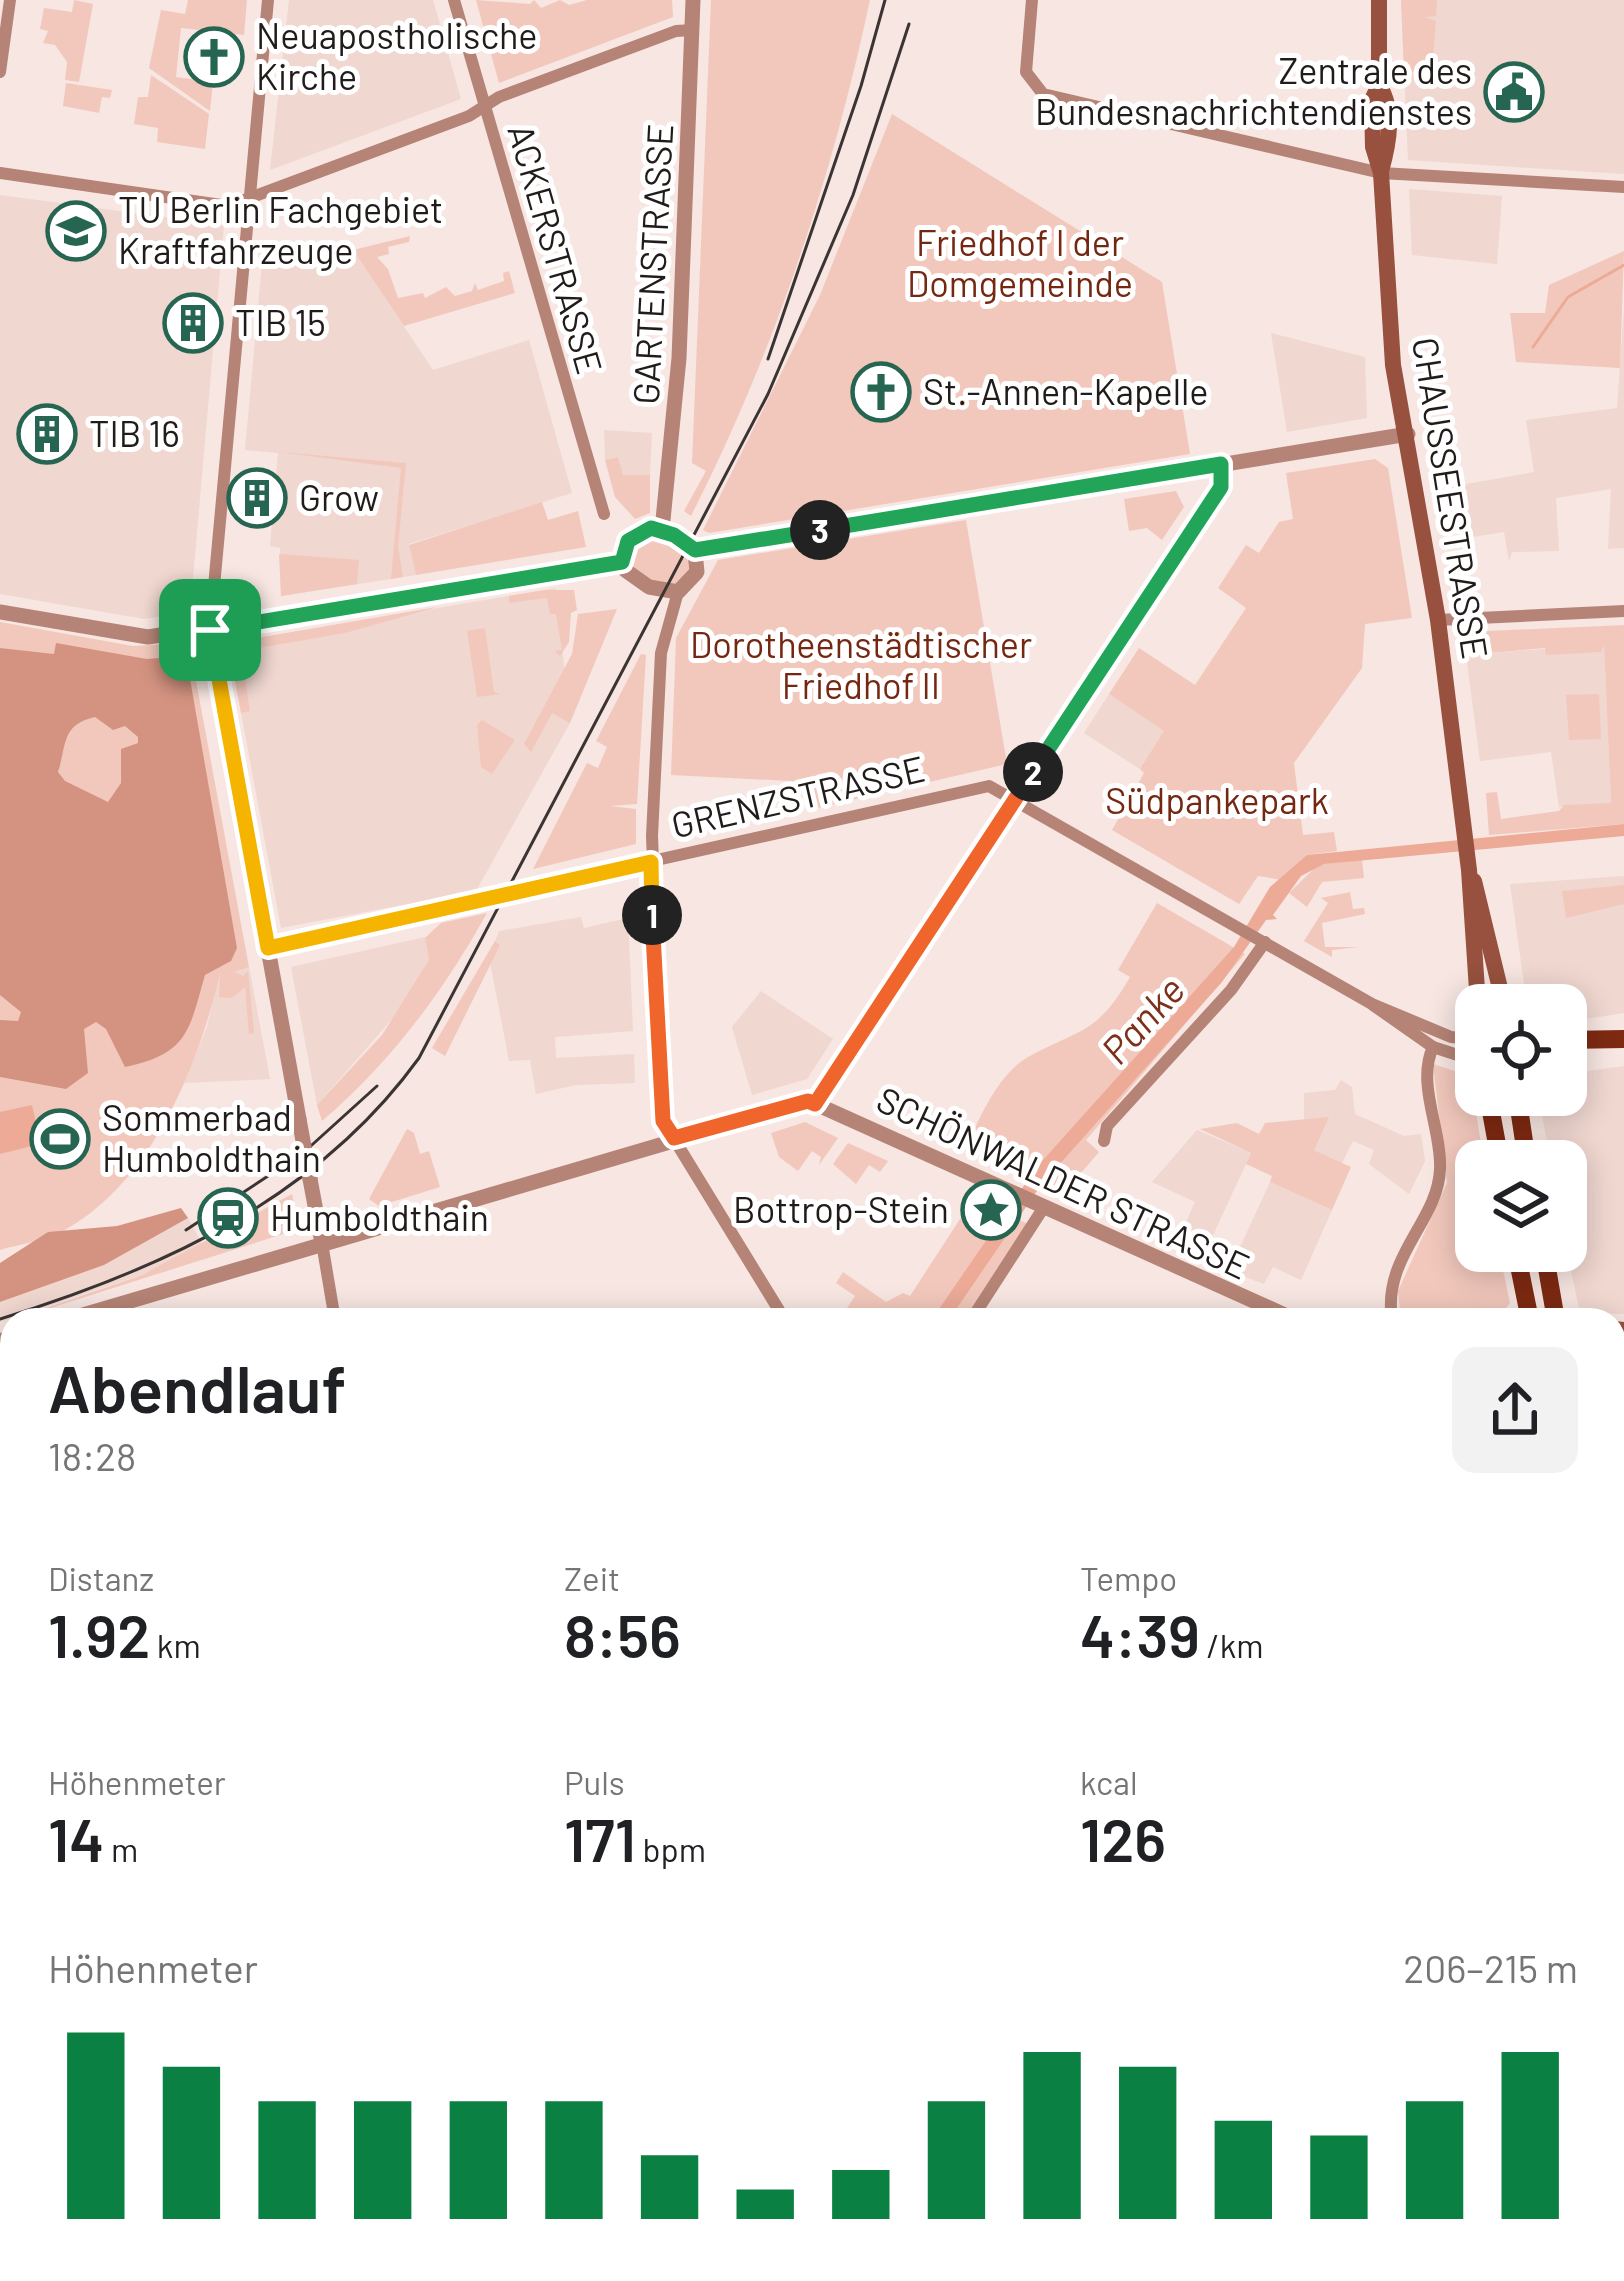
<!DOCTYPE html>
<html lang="de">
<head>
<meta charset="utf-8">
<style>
  :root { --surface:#fff; --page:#f2f2f2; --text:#202124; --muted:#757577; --accent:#0b8043 }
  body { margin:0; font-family:Barlow,sans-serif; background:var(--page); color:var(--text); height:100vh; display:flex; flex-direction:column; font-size:45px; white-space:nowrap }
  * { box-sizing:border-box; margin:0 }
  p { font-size:39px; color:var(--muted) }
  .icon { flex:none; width:66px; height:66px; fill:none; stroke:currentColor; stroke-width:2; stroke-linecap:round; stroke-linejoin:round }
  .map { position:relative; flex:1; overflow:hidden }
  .sheet { position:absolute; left:0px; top:1308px; width:1626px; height:975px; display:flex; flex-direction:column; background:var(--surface); border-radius:36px 36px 0 0; box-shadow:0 6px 30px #0003 }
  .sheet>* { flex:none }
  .fabs { position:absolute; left:1455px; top:984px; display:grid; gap:24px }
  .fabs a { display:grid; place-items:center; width:132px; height:132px; border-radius:24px; background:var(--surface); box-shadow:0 6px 30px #0003; font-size:60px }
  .pin { position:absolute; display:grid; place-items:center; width:102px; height:102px; color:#fff; margin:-51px; border-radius:24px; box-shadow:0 6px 18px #0006 }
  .km { position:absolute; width:60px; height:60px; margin:-30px; border-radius:50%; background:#222; color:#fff; font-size:33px; line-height:60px; text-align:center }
  .round { display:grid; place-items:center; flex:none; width:126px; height:126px; border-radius:24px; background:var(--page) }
  .headline { display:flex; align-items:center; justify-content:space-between; height:204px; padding:0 48px }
  h1 { font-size:66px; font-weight:600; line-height:90px }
  .metrics { display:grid; grid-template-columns:repeat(3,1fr); gap:18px; height:204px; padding:12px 48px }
  .metrics div { display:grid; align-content:center }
  .metrics b { font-size:60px; font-weight:600 }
  .metrics small { font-size:33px; font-weight:400 }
  .metrics p { font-size:33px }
  .chart { height:336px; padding:24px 48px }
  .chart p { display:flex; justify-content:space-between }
  .chart svg { width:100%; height:216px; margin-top:12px; stroke:var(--accent); stroke-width:6 }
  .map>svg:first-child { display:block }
  .built { fill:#f0d7d0 }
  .green { fill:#f2c8bc }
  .forest { fill:#d49381; fill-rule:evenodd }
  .water { fill:#ecaa97 }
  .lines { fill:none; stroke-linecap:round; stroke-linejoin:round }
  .stream { stroke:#ecaa97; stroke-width:3 }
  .minor { stroke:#b58476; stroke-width:12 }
  .tertiary { stroke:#b58476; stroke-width:15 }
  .secondary { stroke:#97513e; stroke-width:16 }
  .primary { stroke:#7e2a12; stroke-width:18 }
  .tram { stroke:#3b3433; stroke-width:3 }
  .rail-casing { stroke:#3b3433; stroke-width:8 }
  .rail { stroke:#fff; stroke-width:3; stroke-dasharray:9; stroke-linecap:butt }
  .minor-bridge { stroke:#b58476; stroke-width:12 }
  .tertiary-bridge { stroke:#b58476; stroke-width:15 }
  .split-1-casing { stroke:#fff; stroke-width:24 }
  .split-2-casing { stroke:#fff; stroke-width:24 }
  .split-3-casing { stroke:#fff; stroke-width:24 }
  .split-4-casing { stroke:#fff; stroke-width:24 }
  .split-1 { stroke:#f5b400; stroke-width:15 }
  .split-2 { stroke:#f0652b; stroke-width:15 }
  .split-3 { stroke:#22a559; stroke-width:15 }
  .split-4 { stroke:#22a559; stroke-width:15 }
  .labels { text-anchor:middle; stroke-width:10; stroke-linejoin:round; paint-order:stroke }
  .poi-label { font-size:36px; fill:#211b1a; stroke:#fff; text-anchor:start }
  .park-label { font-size:36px; fill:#742711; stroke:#fff }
  .street-label { font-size:36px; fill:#211b1a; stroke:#fff }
  .water-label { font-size:39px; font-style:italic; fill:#7d301a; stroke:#fff }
</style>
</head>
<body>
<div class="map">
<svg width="1624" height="2281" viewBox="0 0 1624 2281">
  <rect width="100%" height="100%" fill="#f7e6e2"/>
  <g class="built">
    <polygon points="289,0 433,0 461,99 270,170"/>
    <polygon points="1401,0 1624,0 1624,174 1408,160"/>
    <polygon points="1409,189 1502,196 1497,264 1412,255"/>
    <polygon points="0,195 224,225 190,612 144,619 0,594"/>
    <polygon points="323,246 353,250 433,370 529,340 572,493 409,544 416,575 281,596 280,548 270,546 278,453 245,450 262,264 282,266"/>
    <polygon points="1624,307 1624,548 1608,549 1611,489 1556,498 1559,551 1512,552 1509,561 1504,532 1473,537 1469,514 1449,517 1444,488 1534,472 1526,420 1617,408"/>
    <polygon points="1271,333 1365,357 1367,418 1287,432"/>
    <polygon points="604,430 652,433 650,475 622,475 618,457 605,460"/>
    <polygon points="556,588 570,723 476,891 281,928 228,643"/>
    <polygon points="1604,644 1611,804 1559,807 1551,752 1480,761 1466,655"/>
    <polygon points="1109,694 1165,731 1140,769 1084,733"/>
    <polygon points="1624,876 1624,1013 1566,1022 1566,1005 1527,1005 1510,884"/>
    <polygon points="581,917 584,928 628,918 633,1031 555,1037 556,1058 634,1054 635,1083 576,1085 536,1094 530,1060 509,1061 490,962 500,945 495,941 499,931"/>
    <polygon points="425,937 429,960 399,1011 317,1105 291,967"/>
    <polygon points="249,967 270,1079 184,1083 207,1027 219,974"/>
    <polygon points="761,991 833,1039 807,1079 752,1095 732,1027"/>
    <polygon points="1624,1066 1624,1314 1580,1313 1566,1248 1566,1161 1551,1161 1538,1095 1566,1095 1566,1074"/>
    <polygon points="1341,1080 1352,1087 1355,1114 1404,1136 1421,1134 1425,1161 1409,1194 1369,1164 1374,1150 1353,1141 1342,1163 1314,1150 1304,1120 1304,1093 1335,1090"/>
    <polygon points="1197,1130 1251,1153 1202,1259 1175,1247 1195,1202 1152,1182"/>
    <polygon points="1270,1182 1332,1210 1301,1280 1273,1267 1264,1284 1229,1271"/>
    <polygon points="188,1218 203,1245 141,1275 0,1322 0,1302 104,1265"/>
    <polygon points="1624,1362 1624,1554 1614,1506 1614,1363"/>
    <polygon points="12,1594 12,1977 0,1979 0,1602"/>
    <polygon points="1624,1861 1624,1962 1614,1964 1614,1864"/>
  </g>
  <g class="green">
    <polygon points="74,0 93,4 79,82 65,80 67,62 55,45 43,43 48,31 40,29 44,8 72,12"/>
    <polygon points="188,0 247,0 244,35 181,28 176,77 213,82 210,111 149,68 161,10 185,14"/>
    <polygon points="476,0 530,4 534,0 541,8 560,0 569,5 587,0 672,0 673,17 499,83"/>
    <path d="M711,0H870C832,178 774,353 691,516L684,511L706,471L692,463Z"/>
    <polygon points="1401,0 1437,0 1436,16 1425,17 1436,21 1432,73 1404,71"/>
    <polygon points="151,75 209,114 205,149 157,142 158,128 134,124 138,97 148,97"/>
    <polygon points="66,83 112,90 110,98 102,97 99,113 63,106"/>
    <polygon points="892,114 1162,282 1190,454 709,533 703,530 820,295"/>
    <polygon points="410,236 409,242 388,247 389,254 377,257 388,269 398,298 423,293 425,298 446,287 455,296 472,291 475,283 478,290 504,281 503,273 509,271 515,293 404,326 353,250"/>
    <polygon points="1624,251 1620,368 1516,362 1510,313 1545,313 1549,285"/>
    <polygon points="279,452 406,463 398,547 403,577 391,579 401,468"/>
    <polygon points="618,457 623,475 650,475 650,513 635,519 615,497 605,460"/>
    <polygon points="1375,459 1388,468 1412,618 1365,624 1362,668 1294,763 1303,835 1334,832 1337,851 1307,855 1282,880 1258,876 1239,904 1112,830 1144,773 1140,769 1164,731 1109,694 1139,648 1195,685 1246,608 1218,588 1246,545 1259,553 1279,522 1293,519 1286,473"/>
    <polygon points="1176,491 1184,507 1162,540 1147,528 1129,531 1124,499"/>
    <polygon points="542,502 548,520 578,511 586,547 416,575 409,545"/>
    <polygon points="966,520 1007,764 817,808 811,782 671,775 676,638 718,560"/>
    <polygon points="645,536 690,555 692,570 680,586 660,586 633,569 629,549"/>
    <polygon points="279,554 359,560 357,584 281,596"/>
    <polygon points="545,590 574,590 577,610 571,613 569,642 560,656 555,651 562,650 556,614 550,614 547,598 509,603 509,596"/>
    <polygon points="437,607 345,633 241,651 250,711 241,713 228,643"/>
    <polygon points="617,609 570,723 552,713 531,752 524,744 572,654 578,614"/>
    <path d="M0,622L133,646L189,643L249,967L234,972L243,976L248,971L254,1033L249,1034L245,987L232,998L219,997L220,974C198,1066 152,1183 63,1231C45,1241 20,1244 0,1250Z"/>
    <polygon points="1624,625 1624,824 1489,835 1486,793 1497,792 1501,819 1559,811 1564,805 1611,803 1604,645 1601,652 1546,655 1545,648 1466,655 1464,632"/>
    <polygon points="485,628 494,692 501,694 477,697 467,631"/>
    <polygon points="641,654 646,655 637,804 610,806 636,809 636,844 533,869 587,763 598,768 607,747 596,741"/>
    <polygon points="1599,694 1601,739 1569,740 1566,695"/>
    <polygon points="482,720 515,740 492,774 481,767 477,725"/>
    <polygon points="1362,859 1364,878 1322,882 1307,907 1289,893 1318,865"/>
    <polygon points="1624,885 1624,904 1566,918 1562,891"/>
    <polygon points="1350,892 1353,909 1364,908 1365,914 1322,923 1325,947 1359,947 1332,950 1332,957 1304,941 1328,903 1321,898"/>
    <path d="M1157,903L1245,954L1086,1140L1099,1152L1062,1195L965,1151C978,1120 998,1074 1028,1057C1082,1028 1097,1034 1130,977L1118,970Z"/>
    <path d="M487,913C443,992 391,1062 322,1121L317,1105L382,1035L429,960L425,938L441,923Z"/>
    <polygon points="495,941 500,945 445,1056 432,1048"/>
    <polygon points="1433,1064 1464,1074 1471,1083 1484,1161 1476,1161 1476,1251 1499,1251 1510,1303 1506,1308 1400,1310 1398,1291 1447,1183"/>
    <polygon points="1329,1117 1314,1150 1351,1167 1332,1210 1270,1182 1272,1176 1246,1164 1251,1153 1200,1129 1237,1123 1259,1134 1265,1123"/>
    <polygon points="805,1122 838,1138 819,1165 821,1157 812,1151 798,1171 779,1157 771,1133"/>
    <polygon points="407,1129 414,1133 420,1154 429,1151 440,1187 379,1206 369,1199"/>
    <polygon points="848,1143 888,1161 880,1172 869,1165 856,1184 833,1164"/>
    <polygon points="292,1194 299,1229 0,1324 142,1275"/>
    <polygon points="973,1199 1028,1224 966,1320 839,1320 855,1296 836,1283 843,1272 886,1302 903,1293 910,1296"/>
    <polygon points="1624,1962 1624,2163 1614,2156 1614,1964"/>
    <polygon points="12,2030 12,2222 0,2228 0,2032"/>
    <polygon points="920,2271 1081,2271 1085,2273 1080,2281 915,2281"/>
    <polygon points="1301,2271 1497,2271 1496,2281 1316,2281"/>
  </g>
  <g class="forest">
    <path d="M56,643L147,659L186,656L237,948L231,961L205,975C189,1031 188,1054 125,1067L106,1029L96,1022L84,1029L88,1073L66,1089L0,1077V1020L18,1021L21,1012L0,995V648L54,654ZM95,717L113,730L125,726L138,737V743L121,749V783L108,802L65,781L58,772C67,744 61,725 95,717Z"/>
    <polygon points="181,1208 188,1218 104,1265 0,1302 0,1263 48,1232 117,1226"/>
  </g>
  <g class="water">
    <polygon points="1624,824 1624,836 1324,864 1301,876 1273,915 1277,919 1266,920 1222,982 1041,1185 955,1311 945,1320 919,1320 939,1309 1036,1168 1234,947 1270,887 1307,855"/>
    <polygon points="32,1105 37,1127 52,1126 56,1140 0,1154 0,1112"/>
  </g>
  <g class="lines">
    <polyline class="stream" points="1533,347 1568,297 1624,265"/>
    <g class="minor">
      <polyline points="454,0 604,514"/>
      <polyline points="1032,0 1026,72 1043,94 1381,173 1624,187"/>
      <polyline points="0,72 10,0"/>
      <polyline points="0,173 228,206 469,116 499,97 676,31 693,30"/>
      <polyline points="678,592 661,653 652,836 663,1121 785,1320"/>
      <polyline points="1438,620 1624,611"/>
      <polyline points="210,630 268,0"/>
      <polyline points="522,890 989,786 1372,1004 1451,1037 1476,1039"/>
      <polyline points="268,948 471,902"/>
      <polyline points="1373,1005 1433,1047 1476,1061"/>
      <polyline points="815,1104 1221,486 1221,464"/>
      <polyline points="1104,1141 1107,1126 1231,990 1265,942"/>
      <polyline points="322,1243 335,1320"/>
      <polyline points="971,1320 1044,1207"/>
      <path d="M1392,1320C1382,1256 1438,1222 1440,1169C1442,1130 1416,1084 1433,1047"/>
      <polyline points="1614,2177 1624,2187"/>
      <polyline points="0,2249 12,2241"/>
      <polyline points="140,2271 142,2281"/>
      <polyline points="761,2271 790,2280"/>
      <polyline points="1172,2271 1174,2281"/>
      <polyline points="1275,2271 1289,2281"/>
      <polyline points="320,2281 339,2271"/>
      <polyline points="1098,2281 1104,2271"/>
      <polyline points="1509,2281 1510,2271"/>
    </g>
    <g class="tertiary">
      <path d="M651,528L674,535L695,551L697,572L678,592L649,587L625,570C619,548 629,533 651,528Z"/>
      <polyline points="662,530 679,358 693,0"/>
      <polyline points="695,551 1408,434"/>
      <polyline points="0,612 148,637 623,562"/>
      <polyline points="210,630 299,1119"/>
      <polyline points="310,1179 322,1243"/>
      <polyline points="66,1320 809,1101 1296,1320"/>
      <polyline points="0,1341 12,1337"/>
    </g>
    <g class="secondary">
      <polyline points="1379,0 1379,85 1372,100 1373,147 1381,173 1393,365 1438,620 1469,870 1478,1005"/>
      <path d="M1379,85C1395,111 1389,143 1381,171"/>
      <polyline points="1474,881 1504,1005"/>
      <polyline points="1614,1329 1624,1330"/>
      <polyline points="1614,1345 1624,1345"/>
      <polyline points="0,1994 12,1991"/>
      <polyline points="0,2017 12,2015"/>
    </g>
    <g class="primary">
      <polyline points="1566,1040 1624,1039"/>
      <polyline points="1488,1095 1500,1161"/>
      <polyline points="1517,1095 1527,1161"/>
      <polyline points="1516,1251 1530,1320"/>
      <polyline points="1544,1251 1556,1320"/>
      <polyline points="1614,1585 1624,1617"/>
      <polyline points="1614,1708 1624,1750"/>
      <polyline points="790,2281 796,2271"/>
      <polyline points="811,2281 816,2271"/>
    </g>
    <g class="tram">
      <polyline points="768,359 861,86 885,0"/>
      <polyline points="186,1230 303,1153 377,1086"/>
      <path d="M0,1319C162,1269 317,1199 419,1058L768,394L853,195L909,24"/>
      <polyline points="0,1636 12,1638"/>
      <polyline points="1614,1651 1624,1650"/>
    </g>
    <g class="rail-casing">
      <g id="rail">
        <polyline points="0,1621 12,1624"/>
        <polyline points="1614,1636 1624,1635"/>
      </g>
    </g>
    <use href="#rail" class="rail"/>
    <polyline class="minor-bridge" points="471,902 522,890"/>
    <polyline class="tertiary-bridge" points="299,1119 310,1179"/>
  </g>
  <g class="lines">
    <g class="split-1-casing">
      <polyline id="split-1" points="210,630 268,948 651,862 652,915"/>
    </g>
    <g class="split-2-casing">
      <polyline id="split-2" points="652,915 663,1121 674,1138 808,1101 815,1104 1033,772"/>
    </g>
    <g class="split-3-casing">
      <polyline id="split-3" points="820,530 1221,464 1221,487 1033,772"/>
    </g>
    <g class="split-4-casing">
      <polyline id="split-4" points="210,630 622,562 628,541 651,528 674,535 695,550 820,530"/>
    </g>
    <use href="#split-1" class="split-1"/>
    <use href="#split-2" class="split-2"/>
    <use href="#split-3" class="split-3"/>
    <use href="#split-4" class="split-4"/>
  </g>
  <defs>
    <g id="church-ring" transform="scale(3)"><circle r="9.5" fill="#fff" stroke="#266551" stroke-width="1.5"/><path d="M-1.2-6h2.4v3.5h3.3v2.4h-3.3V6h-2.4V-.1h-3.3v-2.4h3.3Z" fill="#266551"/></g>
    <g id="civic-ring" transform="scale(3)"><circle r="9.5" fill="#fff" stroke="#266551" stroke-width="1.5"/><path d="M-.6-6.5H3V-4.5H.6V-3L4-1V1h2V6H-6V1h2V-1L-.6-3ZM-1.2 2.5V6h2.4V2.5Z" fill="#266551"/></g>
    <g id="university-ring" transform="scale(3)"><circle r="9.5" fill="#fff" stroke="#266551" stroke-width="1.5"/><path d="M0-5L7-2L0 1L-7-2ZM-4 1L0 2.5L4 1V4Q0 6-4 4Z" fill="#266551"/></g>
    <g id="building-ring" transform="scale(3)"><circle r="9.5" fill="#fff" stroke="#266551" stroke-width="1.5"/><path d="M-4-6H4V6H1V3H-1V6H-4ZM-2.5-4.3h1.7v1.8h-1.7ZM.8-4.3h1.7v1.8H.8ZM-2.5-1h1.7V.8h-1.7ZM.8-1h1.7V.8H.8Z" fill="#266551"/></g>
    <g id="stadium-ring" transform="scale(3)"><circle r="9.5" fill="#fff" stroke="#266551" stroke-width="1.5"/><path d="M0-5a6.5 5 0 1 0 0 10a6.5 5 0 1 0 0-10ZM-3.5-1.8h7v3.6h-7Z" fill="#266551"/></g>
    <g id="sight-ring" transform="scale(3)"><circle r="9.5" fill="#fff" stroke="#266551" stroke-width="1.5"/><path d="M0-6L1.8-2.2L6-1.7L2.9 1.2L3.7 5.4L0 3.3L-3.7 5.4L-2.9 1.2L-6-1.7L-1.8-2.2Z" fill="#266551"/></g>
    <g id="station-ring" transform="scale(3)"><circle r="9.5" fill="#fff" stroke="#266551" stroke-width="1.5"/><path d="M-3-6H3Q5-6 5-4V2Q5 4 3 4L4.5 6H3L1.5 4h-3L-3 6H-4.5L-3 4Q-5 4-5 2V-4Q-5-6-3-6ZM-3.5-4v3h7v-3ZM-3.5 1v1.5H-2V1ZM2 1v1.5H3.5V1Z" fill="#266551"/></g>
  </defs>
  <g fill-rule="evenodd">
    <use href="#church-ring" x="214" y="57"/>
    <use href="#civic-ring" x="1514" y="92"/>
    <use href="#university-ring" x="76" y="231"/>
    <use href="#building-ring" x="193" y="323"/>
    <use href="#church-ring" x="881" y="392"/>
    <use href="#building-ring" x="47" y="434"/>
    <use href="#building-ring" x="257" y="498"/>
    <use href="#stadium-ring" x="60" y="1139"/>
    <use href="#sight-ring" x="991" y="1210"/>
    <use href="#station-ring" x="228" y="1218"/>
  </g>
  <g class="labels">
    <g class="poi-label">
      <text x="256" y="49">Neuapostholische<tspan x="256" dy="41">Kirche</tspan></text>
      <text x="1472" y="84" text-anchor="end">Zentrale des<tspan x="1472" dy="41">Bundesnachrichtendienstes</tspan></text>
      <text x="118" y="223">TU Berlin Fachgebiet<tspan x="118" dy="41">Kraftfahrzeuge</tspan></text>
      <text x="235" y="336">TIB 15</text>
      <text x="923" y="405">St.-Annen-Kapelle</text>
      <text x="89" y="447">TIB 16</text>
      <text x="299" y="511">Grow</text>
      <text x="102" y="1131">Sommerbad<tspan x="102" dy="41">Humboldthain</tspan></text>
      <text x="949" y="1223" text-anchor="end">Bottrop-Stein</text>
      <text x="270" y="1231">Humboldthain</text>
    </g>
    <g class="park-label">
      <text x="1020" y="256">Friedhof I der<tspan x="1020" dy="41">Domgemeinde</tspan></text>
      <text x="861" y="658">Dorotheenstädtischer<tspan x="861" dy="41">Friedhof II</tspan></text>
      <text x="1217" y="814">Südpankepark</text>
    </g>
    <g class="street-label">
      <text transform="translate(555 249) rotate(74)" y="13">ACKERSTRASSE</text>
      <text transform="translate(653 264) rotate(-87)" y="13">GARTENSTRASSE</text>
      <text transform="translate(1450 498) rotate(81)" y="13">CHAUSSEESTRASSE</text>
      <text transform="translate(798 797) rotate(-13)" y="13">GRENZSTRASSE</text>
      <text transform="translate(1063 1183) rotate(25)" y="13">SCHÖNWALDER STRASSE</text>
    </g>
    <g class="water-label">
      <text transform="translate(1143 1020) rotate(-48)" y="14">Panke</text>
    </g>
  </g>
</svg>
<div class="fabs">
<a><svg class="icon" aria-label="locate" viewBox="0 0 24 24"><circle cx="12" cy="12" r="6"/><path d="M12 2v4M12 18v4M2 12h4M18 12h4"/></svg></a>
<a><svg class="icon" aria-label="layers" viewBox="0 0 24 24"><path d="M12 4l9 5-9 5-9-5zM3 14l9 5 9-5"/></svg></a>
</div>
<div class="pin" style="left:210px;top:630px;background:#1e9e55"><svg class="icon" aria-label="arrive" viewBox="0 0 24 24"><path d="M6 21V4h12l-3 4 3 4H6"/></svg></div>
<b class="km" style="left:652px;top:915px">1</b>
<b class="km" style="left:1033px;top:772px">2</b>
<b class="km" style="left:820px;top:530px">3</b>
<section class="sheet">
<div class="headline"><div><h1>Abendlauf</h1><p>18:28</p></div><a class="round"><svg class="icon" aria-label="share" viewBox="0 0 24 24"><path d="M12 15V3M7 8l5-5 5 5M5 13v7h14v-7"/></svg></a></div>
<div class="metrics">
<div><p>Distanz</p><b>1.92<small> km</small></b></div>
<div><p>Zeit</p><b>8:56</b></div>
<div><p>Tempo</p><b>4:39<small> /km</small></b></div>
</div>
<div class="metrics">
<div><p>Höhenmeter</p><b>14<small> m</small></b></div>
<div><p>Puls</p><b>171<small> bpm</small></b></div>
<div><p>kcal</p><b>126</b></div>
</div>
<div class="chart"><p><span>Höhenmeter</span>206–215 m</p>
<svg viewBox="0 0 160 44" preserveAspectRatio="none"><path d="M5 44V6M15 44V13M25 44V20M35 44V20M45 44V20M55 44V20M65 44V31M75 44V38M85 44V34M95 44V20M105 44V10M115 44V13M125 44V24M135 44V27M145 44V20M155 44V10"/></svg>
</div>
</section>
</div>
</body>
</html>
